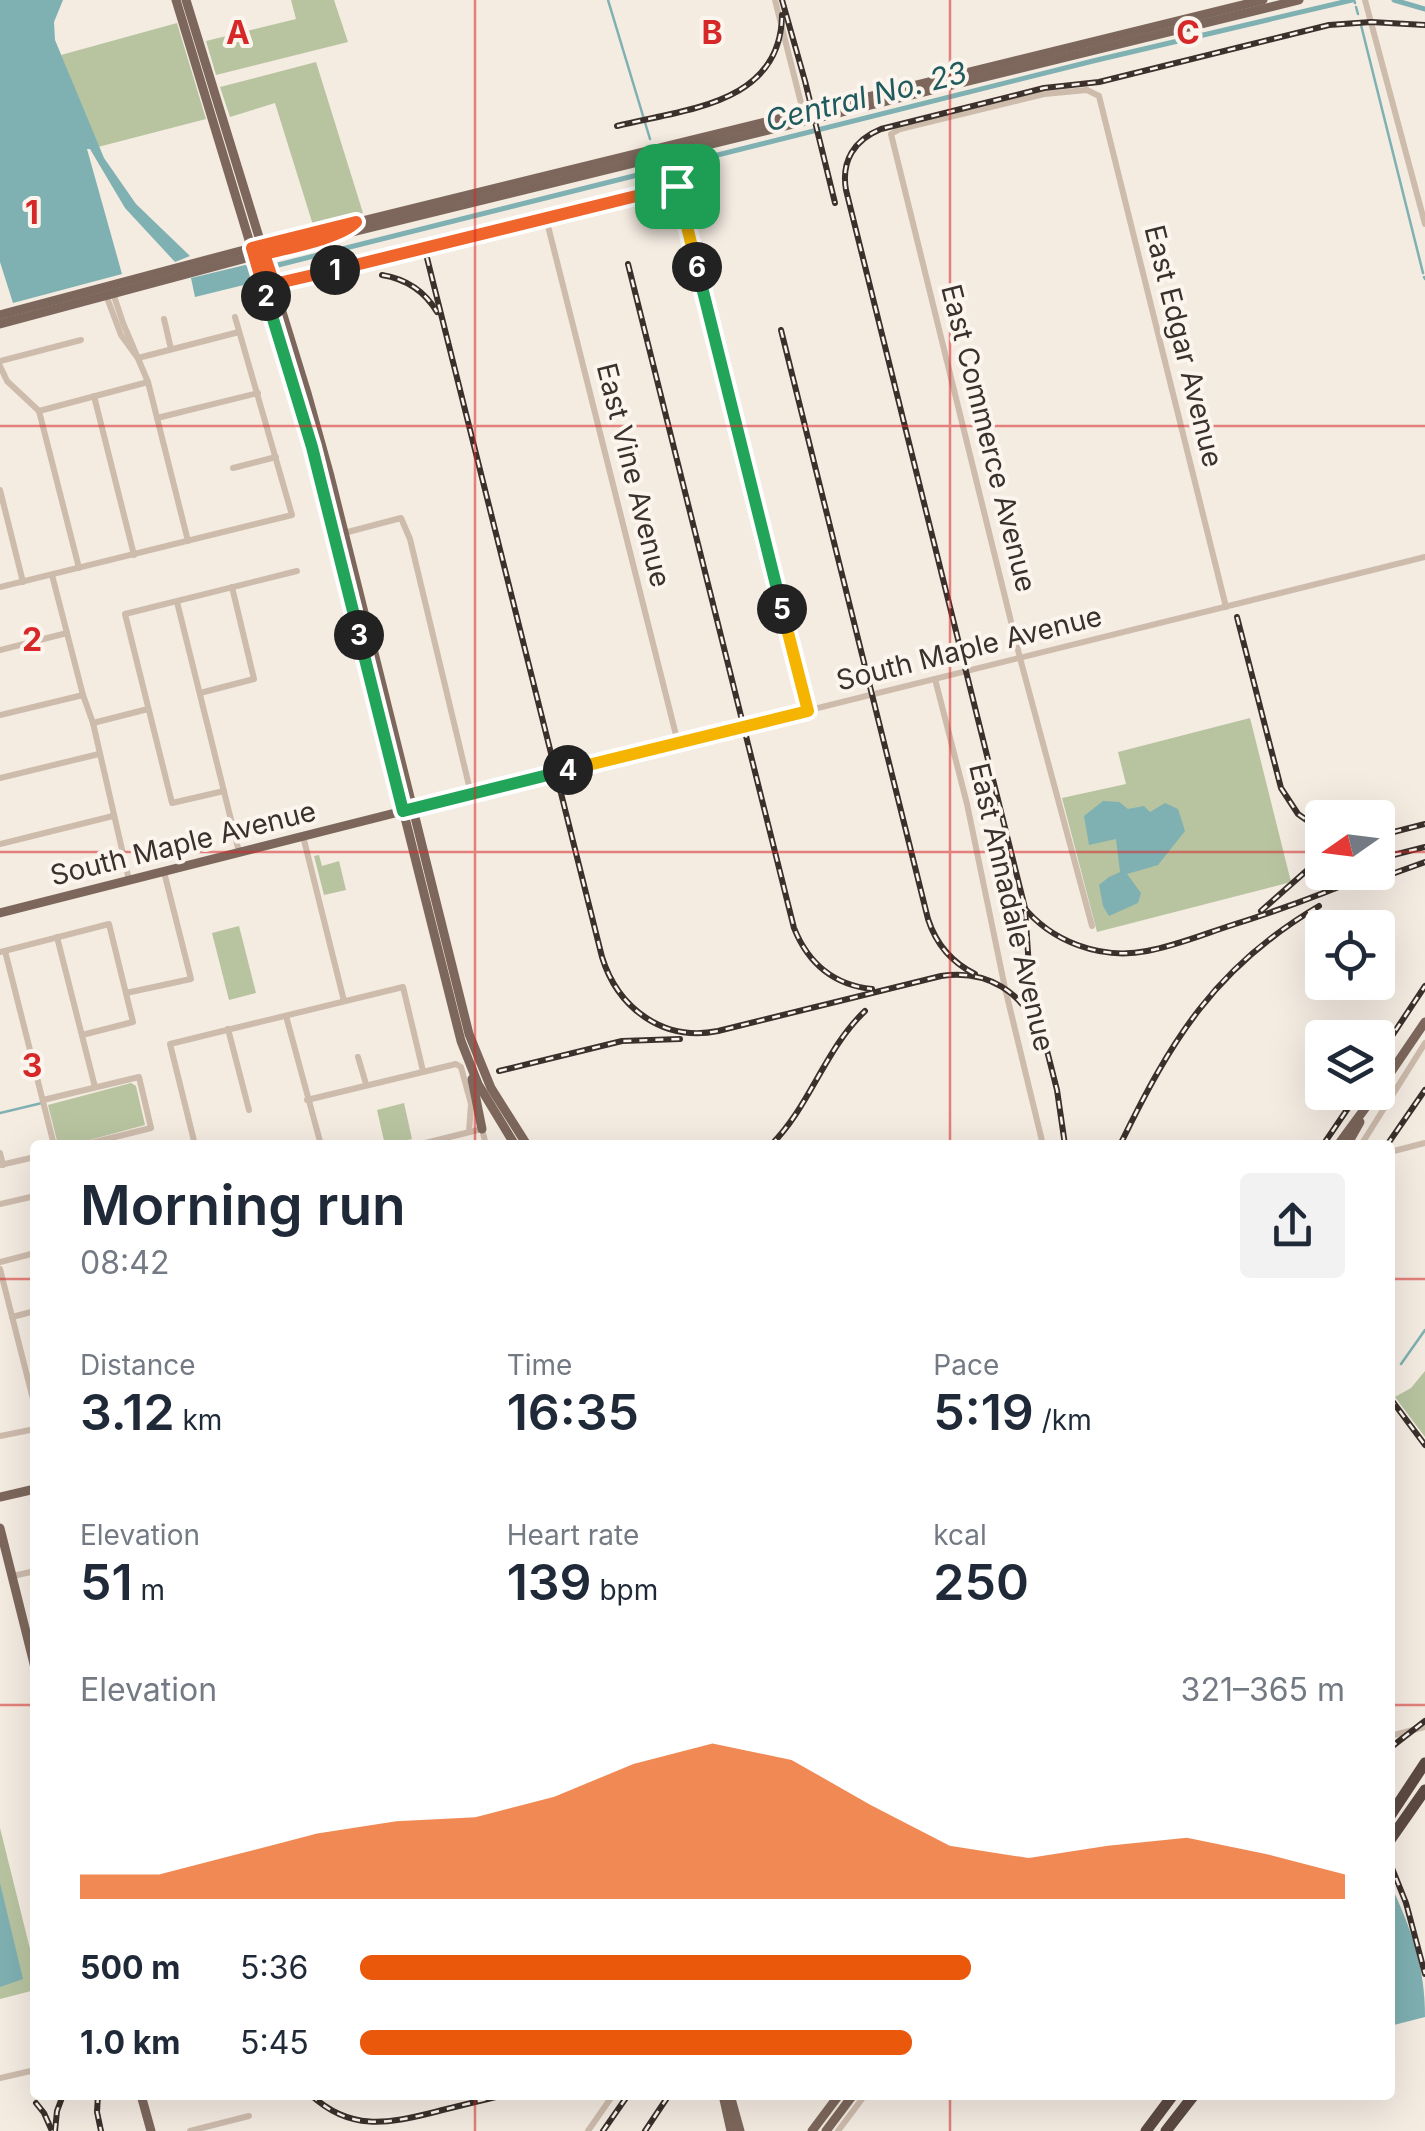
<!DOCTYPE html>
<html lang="en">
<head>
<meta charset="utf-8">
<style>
  :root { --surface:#fff; --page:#f2f2f3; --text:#1f2937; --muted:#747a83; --accent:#ea580c }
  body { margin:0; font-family:Inter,sans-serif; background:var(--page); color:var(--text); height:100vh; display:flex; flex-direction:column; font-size:38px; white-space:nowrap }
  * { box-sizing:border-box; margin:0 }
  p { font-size:32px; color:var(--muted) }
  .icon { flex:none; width:55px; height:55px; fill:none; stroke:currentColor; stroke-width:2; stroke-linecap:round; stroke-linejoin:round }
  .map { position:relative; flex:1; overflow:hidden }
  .side { position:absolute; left:30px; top:1140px; width:1365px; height:960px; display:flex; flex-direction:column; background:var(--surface); border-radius:10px; box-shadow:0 10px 40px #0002 }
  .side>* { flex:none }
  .needle { width:65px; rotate:256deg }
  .buttons { position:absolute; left:1305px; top:800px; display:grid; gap:20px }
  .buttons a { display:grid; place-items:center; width:90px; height:90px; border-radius:10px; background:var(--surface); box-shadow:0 10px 40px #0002; font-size:50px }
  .pin { position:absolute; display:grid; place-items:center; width:85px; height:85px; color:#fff; margin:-42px; border-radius:20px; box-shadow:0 5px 15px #0006 }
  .km { position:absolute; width:50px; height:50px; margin:-25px; border-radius:50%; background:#222; color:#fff; font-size:28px; line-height:50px; text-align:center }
  .round { display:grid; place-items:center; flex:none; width:105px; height:105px; border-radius:10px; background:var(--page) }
  .headline { display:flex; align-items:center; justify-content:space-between; height:170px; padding:0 50px }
  h1 { font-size:55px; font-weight:600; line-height:75px }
  .stats { display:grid; grid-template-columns:repeat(3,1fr); gap:15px; height:170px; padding:10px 50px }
  .stats div { display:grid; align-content:center }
  .stats b { font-size:50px; font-weight:600 }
  .stats small { font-size:28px; font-weight:400 }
  .stats p { font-size:28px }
  .chart { height:280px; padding:20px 50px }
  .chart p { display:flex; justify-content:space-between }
  .chart svg { width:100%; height:180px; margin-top:10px; fill:var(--accent); opacity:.7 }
  ul { padding:0 50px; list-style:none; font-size:32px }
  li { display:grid; grid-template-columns:160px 120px 1fr; align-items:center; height:75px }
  li i { height:25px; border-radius:12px; background:var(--accent) }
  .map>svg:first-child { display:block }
  .green { fill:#b8c4a0 }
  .water { fill:#7fb0b2 }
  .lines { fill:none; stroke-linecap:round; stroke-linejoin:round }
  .stream { stroke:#7fb0b2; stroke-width:2.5 }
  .canal { stroke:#7fb0b2; stroke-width:5 }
  .minor { stroke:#cdbbac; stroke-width:6 }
  .major { stroke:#7d675c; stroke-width:9 }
  .highway { stroke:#5c4a42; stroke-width:11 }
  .rail-casing { stroke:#3b302b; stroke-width:6 }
  .rail { stroke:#fbf5ee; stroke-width:2.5; stroke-dasharray:8; stroke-linecap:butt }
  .split-1-casing { stroke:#fff; stroke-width:20 }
  .split-2-casing { stroke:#fff; stroke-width:20 }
  .split-3-casing { stroke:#fff; stroke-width:20 }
  .split-4-casing { stroke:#fff; stroke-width:20 }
  .split-5-casing { stroke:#fff; stroke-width:20 }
  .split-6-casing { stroke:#fff; stroke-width:20 }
  .split-7-casing { stroke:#fff; stroke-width:20 }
  .split-1 { stroke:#f0652b; stroke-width:12 }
  .split-2 { stroke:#f0652b; stroke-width:12 }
  .split-3 { stroke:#22a559; stroke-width:12 }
  .split-4 { stroke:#22a559; stroke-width:12 }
  .split-5 { stroke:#f5b400; stroke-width:12 }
  .split-6 { stroke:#22a559; stroke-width:12 }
  .split-7 { stroke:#f5b400; stroke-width:12 }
  .grid { fill:none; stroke:#d62828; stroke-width:2.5; stroke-opacity:0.55 }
  .labels { text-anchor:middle; stroke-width:8; stroke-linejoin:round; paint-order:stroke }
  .street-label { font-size:28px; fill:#3b302b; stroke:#fbf5ee }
  .water-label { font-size:30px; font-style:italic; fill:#1f5a5e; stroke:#fbf5ee }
  .grid-label { font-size:32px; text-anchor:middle; font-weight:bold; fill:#d62828; stroke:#fbf5ee; stroke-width:8; stroke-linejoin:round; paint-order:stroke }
</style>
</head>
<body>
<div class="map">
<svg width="1425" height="2131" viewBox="0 0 1425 2131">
  <rect width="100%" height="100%" fill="#f4ebe1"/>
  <g class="green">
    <polygon points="291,0 334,0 348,42 216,75 206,41 296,19"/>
    <polygon points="177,23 206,119 98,147 61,55"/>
    <polygon points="316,62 363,213 313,225 275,103 230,117 220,87"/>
    <polygon points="1250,718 1291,882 1097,932 1062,798 1126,784 1118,752"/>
    <polygon points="319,855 322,866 339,861 346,890 324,895 314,856"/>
    <polygon points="239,926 256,993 229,1000 212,933"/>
    <polygon points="131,1083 136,1086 145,1125 71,1145 58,1145 48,1105"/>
    <polygon points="404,1103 412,1139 385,1145 377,1110"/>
    <polygon points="1425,1371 1425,1437 1395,1397 1411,1388"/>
    <polygon points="0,1828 35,1969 35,1990 0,1999"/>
  </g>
  <g class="water">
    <polygon points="0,0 63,0 54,22 55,40 104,158 136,204 190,256 175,262 125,208 90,149 87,149 122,274 13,303 0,262"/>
    <polygon points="245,265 251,267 256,282 195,297 191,278"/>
    <polygon points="1103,801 1119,802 1128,809 1144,806 1150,812 1165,803 1178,809 1185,831 1158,865 1127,874 1141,893 1138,903 1109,916 1103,906 1099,885 1109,877 1120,872 1116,839 1089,845 1084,816"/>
    <polygon points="0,1883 23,1979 0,1987"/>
    <path d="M1390,1883C1411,1929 1425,1965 1425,2017L1390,2026Z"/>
  </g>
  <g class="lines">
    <g class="stream">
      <polyline points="608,0 650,139"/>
      <polyline points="1354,0 1355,3"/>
      <polyline points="1356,7 1358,14"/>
      <polyline points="1361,25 1423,273"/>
      <polyline points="1424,277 1425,279"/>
      <polyline points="0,1113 42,1103"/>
      <polyline points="1401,1364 1425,1330"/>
    </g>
    <g class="canal">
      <polyline points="1394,0 1425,9"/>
      <polyline points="274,266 1097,60 1352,0"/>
    </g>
    <g class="minor">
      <polyline points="775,0 804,115"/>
      <polyline points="1365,0 1425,224"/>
      <polyline points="546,218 678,743"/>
      <polyline points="274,285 677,186 808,711"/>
      <polyline points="113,293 123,323 148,382 188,541"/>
      <polyline points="106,295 121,335 137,357"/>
      <polyline points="164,319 171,349"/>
      <polyline points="138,358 239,332"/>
      <polyline points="0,361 81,340"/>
      <polyline points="0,366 7,381 39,411 79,568"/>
      <polyline points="94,396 134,555"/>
      <polyline points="39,411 148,382"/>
      <polyline points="157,418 258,393"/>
      <polyline points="233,468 276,457"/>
      <polyline points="0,490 23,582"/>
      <polyline points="344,533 401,518 410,539 471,794"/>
      <polyline points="52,575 83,695 93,723 129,880"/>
      <polyline points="0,587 292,515 235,317"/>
      <polyline points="177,602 239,852"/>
      <polyline points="0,650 67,633"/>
      <polyline points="935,679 967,804 1005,988 1043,1145"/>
      <polyline points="200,693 254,679 232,587"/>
      <polyline points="0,715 83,695"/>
      <polyline points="93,723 148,709"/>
      <polyline points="0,778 99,754"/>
      <polyline points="224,791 172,803 125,614 297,571"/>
      <polyline points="412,809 1425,557"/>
      <polyline points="303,836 344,1001"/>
      <polyline points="0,844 113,816"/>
      <polyline points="1092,926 1020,658 891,134 900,129 1044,94 1087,90 1099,96 1226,607"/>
      <polyline points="57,937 95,1087"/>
      <polyline points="5,951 54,1145"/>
      <polyline points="0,952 109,924 133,1022 82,1035"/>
      <polyline points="126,993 191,979 164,872"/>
      <polyline points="286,1016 321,1145"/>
      <polyline points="228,1029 249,1110"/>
      <polyline points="358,1057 366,1084"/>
      <polyline points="43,1100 139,1077 151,1128 83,1145"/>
      <polyline points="307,1100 456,1064 461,1067 471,1104 469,1132"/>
      <polyline points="195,1145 170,1044 403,987 423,1071"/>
      <polyline points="417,1145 482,1129 486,1145"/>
      <polyline points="1361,1145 1425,1043"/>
      <polyline points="1390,1152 1425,1143"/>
      <polyline points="0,1153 3,1165"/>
      <polyline points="0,1165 35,1157"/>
      <polyline points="0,1204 35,1196"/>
      <polyline points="0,1262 35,1253"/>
      <polyline points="0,1269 35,1407"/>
      <polyline points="12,1317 35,1311"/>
      <polyline points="0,1436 35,1429"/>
      <polyline points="13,1576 35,1571"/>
      <polyline points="1390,1736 1425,1727"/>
      <polyline points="0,2078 35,2070"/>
      <polyline points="190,2131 249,2116"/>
      <polyline points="588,2131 613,2095"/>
      <polyline points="838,2131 865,2095"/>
    </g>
    <g class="major">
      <polyline points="176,0 312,447 461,1041 478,1084 515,1145"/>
      <polyline points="186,0 307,393 330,476 469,1034 491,1088 527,1145"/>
      <polyline points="0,315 244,250 1263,0"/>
      <polyline points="0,324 254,256 1299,0"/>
      <polyline points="0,913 403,811"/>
      <polyline points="472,1079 482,1129"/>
      <polyline points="1378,1091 1425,1022"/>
      <polyline points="1338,1145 1377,1092"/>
      <polyline points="1347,1145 1360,1122"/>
      <polyline points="0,1497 35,1489"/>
      <polyline points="0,1528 35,1668"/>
      <polyline points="141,2095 151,2131"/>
      <polyline points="723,2095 731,2131"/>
      <polyline points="730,2095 740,2131"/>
      <polyline points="812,2131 839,2095"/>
      <polyline points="826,2131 853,2095"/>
    </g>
    <g class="highway">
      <polyline points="1390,1816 1425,1763"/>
      <polyline points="1390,1840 1425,1790"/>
      <polyline points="1146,2131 1173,2095"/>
      <polyline points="1166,2131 1194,2095"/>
    </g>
    <g class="rail-casing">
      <g id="rail">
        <polyline points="782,0 805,81 835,203"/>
        <path d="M617,126C684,109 781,105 782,15"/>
        <path d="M427,258L602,957C618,1009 664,1042 718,1031L941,976C987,969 1024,992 1040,1035"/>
        <path d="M628,264L794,928C808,963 834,985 872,989"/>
        <path d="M382,275C406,279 424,290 437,312"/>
        <path d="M781,330L928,919C936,944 951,962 975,974"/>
        <polyline points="1237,617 1281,788 1298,814 1322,831"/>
        <polyline points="1378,836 1425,824"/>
        <polyline points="1378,859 1425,847"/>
        <polyline points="1364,884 1425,862"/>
        <path d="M1022,905C1051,942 1101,960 1147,951C1175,946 1202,935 1229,926C1280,910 1326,893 1375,872"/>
        <polyline points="1261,911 1322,857"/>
        <path d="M1030,983L1025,908L846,190C841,161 854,140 881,129L1044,88L1099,82L1329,25L1371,22L1425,25"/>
        <polyline points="1040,1023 1057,1090 1065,1145"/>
        <polyline points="1378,1057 1425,986"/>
        <polyline points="499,1071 622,1041 680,1039"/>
        <path d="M771,1145C810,1106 825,1049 865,1011"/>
        <path d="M1120,1145C1171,1040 1215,967 1319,906"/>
        <polyline points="1323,1145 1359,1092"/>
        <polyline points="1387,1145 1425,1090"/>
        <polyline points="1390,1398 1425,1445"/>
        <polyline points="1390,1748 1425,1721"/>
        <polyline points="1390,1863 1406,1903 1425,1974"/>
        <polyline points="98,2095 97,2112 101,2131"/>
        <path d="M311,2095C350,2131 387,2124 435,2112C458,2106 480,2101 503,2095"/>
        <polyline points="36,2103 44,2113 52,2131"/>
        <polyline points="55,2131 57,2111 63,2095"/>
        <polyline points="603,2131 628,2095"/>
        <polyline points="645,2131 669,2095"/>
      </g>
    </g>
    <use href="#rail" class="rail"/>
  </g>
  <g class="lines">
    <g class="split-1-casing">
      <polyline id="split-1" points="335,270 677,186"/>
    </g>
    <g class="split-2-casing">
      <path id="split-2" d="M266,296L252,248L356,222C341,238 288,248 264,254L274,284L335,270"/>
    </g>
    <g class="split-3-casing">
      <polyline id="split-3" points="266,296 312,447 359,635"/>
    </g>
    <g class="split-4-casing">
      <polyline id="split-4" points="359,635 403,811 568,770"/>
    </g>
    <g class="split-5-casing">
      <polyline id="split-5" points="568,770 808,711 782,609"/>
    </g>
    <g class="split-6-casing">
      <polyline id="split-6" points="697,267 782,609"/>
    </g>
    <g class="split-7-casing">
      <polyline id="split-7" points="677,186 697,267"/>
    </g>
    <use href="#split-1" class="split-1"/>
    <use href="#split-2" class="split-2"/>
    <use href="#split-3" class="split-3"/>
    <use href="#split-4" class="split-4"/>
    <use href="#split-5" class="split-5"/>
    <use href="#split-6" class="split-6"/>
    <use href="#split-7" class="split-7"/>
  </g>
  <path class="grid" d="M475,0V1145M950,0V1145M0,426H1425M0,852H1322M1378,852H1425M0,1279H35M1390,1279H1425M0,1705H35M1390,1705H1425M475,2095V2131M950,2095V2131"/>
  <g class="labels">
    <g class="street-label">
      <text transform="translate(1184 346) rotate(76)" y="10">East Edgar Avenue</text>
      <text transform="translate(989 438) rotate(76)" y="10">East Commerce Avenue</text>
      <text transform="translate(634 475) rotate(76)" y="10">East Vine Avenue</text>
      <text transform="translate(969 648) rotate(-14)" y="10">South Maple Avenue</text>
      <text transform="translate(183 843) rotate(-14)" y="10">South Maple Avenue</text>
      <text transform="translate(1012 907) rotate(77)" y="10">East Annadale Avenue</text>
    </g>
    <g class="water-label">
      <text transform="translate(866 97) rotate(-14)" y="10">Central No. 23</text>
    </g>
  </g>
  <g class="grid-label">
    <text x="238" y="44">A</text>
    <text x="712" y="44">B</text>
    <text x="1188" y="44">C</text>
    <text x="32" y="224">1</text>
    <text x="32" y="651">2</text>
    <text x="32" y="1077">3</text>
  </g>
</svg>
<div class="buttons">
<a><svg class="needle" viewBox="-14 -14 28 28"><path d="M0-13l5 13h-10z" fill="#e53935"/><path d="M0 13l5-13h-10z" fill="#747a83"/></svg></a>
<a><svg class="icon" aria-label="locate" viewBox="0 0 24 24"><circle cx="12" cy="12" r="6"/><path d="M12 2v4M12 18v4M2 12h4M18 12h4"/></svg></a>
<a><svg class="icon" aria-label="layers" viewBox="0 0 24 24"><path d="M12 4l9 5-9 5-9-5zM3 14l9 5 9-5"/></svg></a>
</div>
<div class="pin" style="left:677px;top:186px;background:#1e9e55"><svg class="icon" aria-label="arrive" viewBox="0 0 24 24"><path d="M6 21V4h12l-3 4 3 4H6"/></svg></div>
<b class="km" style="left:335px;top:270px">1</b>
<b class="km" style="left:266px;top:296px">2</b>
<b class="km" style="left:359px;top:635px">3</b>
<b class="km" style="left:568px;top:770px">4</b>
<b class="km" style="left:782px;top:609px">5</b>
<b class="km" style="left:697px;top:267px">6</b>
<section class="side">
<div class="headline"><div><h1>Morning run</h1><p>08:42</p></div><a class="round"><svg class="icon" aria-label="share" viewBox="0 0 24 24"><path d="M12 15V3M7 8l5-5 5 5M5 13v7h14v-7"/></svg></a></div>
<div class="stats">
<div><p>Distance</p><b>3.12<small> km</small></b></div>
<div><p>Time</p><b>16:35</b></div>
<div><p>Pace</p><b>5:19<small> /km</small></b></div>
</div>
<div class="stats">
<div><p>Elevation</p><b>51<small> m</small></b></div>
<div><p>Heart rate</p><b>139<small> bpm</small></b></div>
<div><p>kcal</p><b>250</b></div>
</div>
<div class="chart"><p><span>Elevation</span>321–365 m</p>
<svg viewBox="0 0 160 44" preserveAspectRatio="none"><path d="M0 44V38L10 38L20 33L30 28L40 25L50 24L60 19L70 11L80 6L90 10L100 21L110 31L120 34L130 31L140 29L150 33L160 38V44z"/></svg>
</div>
<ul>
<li><b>500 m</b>5:36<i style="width:62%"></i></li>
<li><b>1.0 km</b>5:45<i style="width:56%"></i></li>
</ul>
</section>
</div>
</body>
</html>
